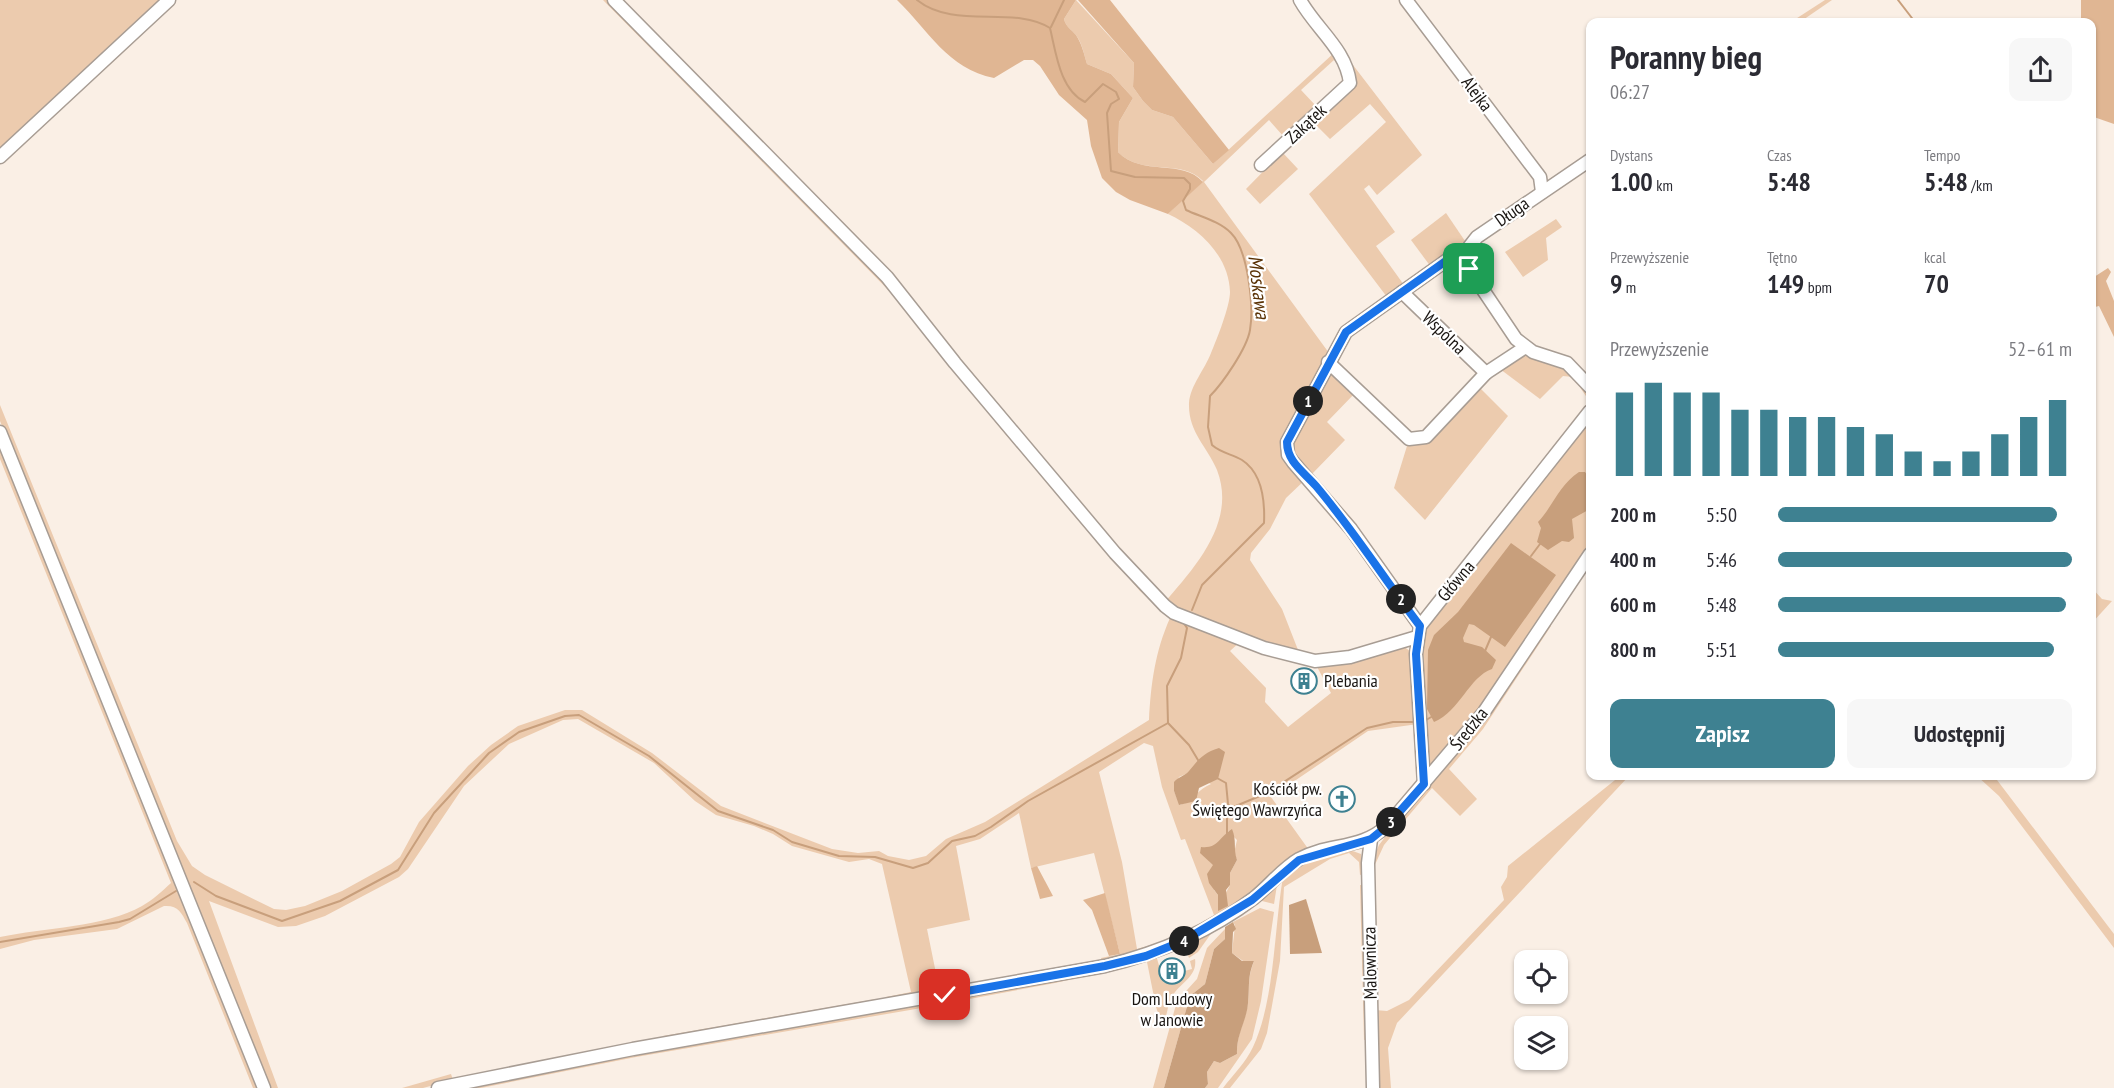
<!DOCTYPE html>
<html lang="pl">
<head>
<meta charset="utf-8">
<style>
  :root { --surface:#fff; --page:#f7f7f7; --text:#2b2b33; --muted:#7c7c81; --accent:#3e8191 }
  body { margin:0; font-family:"PT Sans Narrow",sans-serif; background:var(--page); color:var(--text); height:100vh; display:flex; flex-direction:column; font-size:22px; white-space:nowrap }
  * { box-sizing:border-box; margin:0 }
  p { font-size:20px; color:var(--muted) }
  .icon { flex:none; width:33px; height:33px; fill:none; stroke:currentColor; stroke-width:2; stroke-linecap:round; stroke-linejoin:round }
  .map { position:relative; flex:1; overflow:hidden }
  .side { position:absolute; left:1586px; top:18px; width:510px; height:762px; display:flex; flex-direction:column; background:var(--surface); border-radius:12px; box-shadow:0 2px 4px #0004 }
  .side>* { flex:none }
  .controls { position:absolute; left:1514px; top:950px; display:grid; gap:12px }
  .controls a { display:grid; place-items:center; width:54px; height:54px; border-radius:12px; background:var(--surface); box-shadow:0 2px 4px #0004; font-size:30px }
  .pin { position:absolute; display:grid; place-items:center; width:51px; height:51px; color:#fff; margin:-26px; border-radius:12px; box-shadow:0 3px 9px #0006 }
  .km { position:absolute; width:30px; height:30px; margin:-15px; border-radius:50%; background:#222; color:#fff; font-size:16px; line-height:30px; text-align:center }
  .round { display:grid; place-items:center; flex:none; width:63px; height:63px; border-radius:12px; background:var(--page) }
  .summary { display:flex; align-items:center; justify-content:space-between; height:102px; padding:0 24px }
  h1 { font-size:33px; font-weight:700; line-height:45px }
  .figures { display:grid; grid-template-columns:repeat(3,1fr); gap:9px; height:102px; padding:6px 24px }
  .figures div { display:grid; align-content:center }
  .figures b { font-size:26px; font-weight:700 }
  .figures small { font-size:16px; font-weight:400 }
  .figures p { font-size:16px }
  .chart { height:168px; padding:12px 24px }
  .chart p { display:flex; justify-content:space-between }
  .chart svg { width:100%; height:108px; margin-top:6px; stroke:var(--accent); stroke-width:6 }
  .cta { display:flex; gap:12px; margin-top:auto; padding:12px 24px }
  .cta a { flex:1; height:69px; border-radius:12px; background:var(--accent); color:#fff; font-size:24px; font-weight:700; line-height:69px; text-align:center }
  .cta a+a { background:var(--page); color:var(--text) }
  ul { padding:0 24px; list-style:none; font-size:20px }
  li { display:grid; grid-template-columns:96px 72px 1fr; align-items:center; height:45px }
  li i { height:15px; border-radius:8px; background:var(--accent) }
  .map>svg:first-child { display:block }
  .green { fill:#eccbae; fill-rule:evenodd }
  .forest { fill:#e0b693 }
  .water { fill:#c89f7c }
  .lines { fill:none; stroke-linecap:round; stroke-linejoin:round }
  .stream { stroke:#c89f7c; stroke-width:2 }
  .minor-casing { stroke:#a89d94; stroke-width:15 }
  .minor { stroke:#fff; stroke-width:12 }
  .route-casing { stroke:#fff; stroke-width:12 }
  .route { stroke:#1a73e8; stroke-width:8 }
  .labels { text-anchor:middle; stroke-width:4.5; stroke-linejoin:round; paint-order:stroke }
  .street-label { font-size:18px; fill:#191512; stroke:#fff }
  .poi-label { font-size:18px; fill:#191512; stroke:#fff; text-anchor:start }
  .water-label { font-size:20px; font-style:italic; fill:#593104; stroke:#fff }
</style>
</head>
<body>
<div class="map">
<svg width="2114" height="1088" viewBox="0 0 2114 1088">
  <rect width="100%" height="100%" fill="#faefe5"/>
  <g class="green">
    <polygon points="0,0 165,0 0,154"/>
    <path d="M603,0H612L857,248L1156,601L1241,641L1230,651L1266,688L1265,702L1288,727L1331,693L1315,663L1402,645L1411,652L1418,724L1368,731L1271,797L1309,850L1218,917L1178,936L1214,915L1185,839L1181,840L1162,787L1153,746L1144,743L1099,772L1122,862L1137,949L1171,939V943L1102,962L1101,958L1120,954L1094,853L1031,868L1019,813L980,839L956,846L970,920L927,929L939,988L951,986L952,990L887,1001L886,997L911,992L882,864L869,859L849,862L792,846L773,834L754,826L716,815L695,801L654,763L578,719L563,720L509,744L464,786L408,869L399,877L325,916L296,926L278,927L209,901L278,1088H268L0,421V405L177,841L192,866L205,875L274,909L286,910L305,906L342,891L391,864L400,857L419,822L468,766L491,745L518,726L565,710H582L652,753L721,806L832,849L858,853L879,851L888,856L909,860L926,856L946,839L985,822L1149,720C1151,683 1155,652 1170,618L1140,591L1001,429L903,305ZM1188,773L1211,784C1198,789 1193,801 1180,805L1174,791L1179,777ZM1228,831L1237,840L1234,853L1237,860L1230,873V885L1218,908V895L1214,890V865L1209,861L1210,848L1220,842Z"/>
    <path d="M1076,0L1134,63L1133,87L1143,101L1152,110L1173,117L1213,164L1335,52L1346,70V83L1336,92L1344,82V72L1334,60L1301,90L1317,107L1328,97L1329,99L1282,142L1284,137L1269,120L1204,182L1329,353L1282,442L1288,461L1306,479L1286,498L1270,529L1251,553L1250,560L1282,609L1300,655C1270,648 1244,636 1216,625C1198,617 1180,614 1164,603C1195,567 1237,522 1217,470C1207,446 1188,432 1189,403C1190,386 1205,369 1211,353C1217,339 1230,306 1230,292C1229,255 1198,228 1168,214L1203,181C1182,158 1142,177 1118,152L1119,122L1133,98L1111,74L1087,64C1084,54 1082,43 1076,35C1071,29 1066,27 1064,19Z"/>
    <polygon points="1825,0 1832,0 1800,22 1791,22"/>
    <polygon points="1343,52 1422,155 1377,195 1369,185 1364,189 1395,232 1376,246 1404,285 1387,297 1309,194 1386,122 1370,104 1330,139 1315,124 1311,128 1309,126 1355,83"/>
    <polygon points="1304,130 1306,132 1283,153 1298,169 1260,204 1246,189"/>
    <polygon points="1446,213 1465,241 1431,267 1411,240"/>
    <polygon points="1556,219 1562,227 1546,238 1548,260 1523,277 1505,252"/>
    <path d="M1522,355C1545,359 1590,374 1590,402L1573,377L1563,376L1540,399L1500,369Z"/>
    <polygon points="1331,373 1356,392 1327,422 1345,440 1311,475 1293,455 1293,438"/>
    <polygon points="1487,380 1480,388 1508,416 1425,520 1394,488 1407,446 1405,443 1427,441"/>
    <polygon points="1590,416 1590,548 1482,709 1429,768 1419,657 1422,632"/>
    <path d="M0,442L260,1088H253L187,923C181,912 178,905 164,906L117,929L34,940L0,949V937C43,928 105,927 142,906C153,900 162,891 171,883L0,459Z"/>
    <polygon points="2091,587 2102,599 2112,601 2091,624"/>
    <polygon points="1548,623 1551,626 1483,729 1449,769 1477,799 1460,816 1432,788 1384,845 1373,869 1372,861 1379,845"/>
    <polygon points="1620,776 1629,776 1397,1023 1388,1048 1391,1088 1377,1088 1375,1010 1387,1011 1409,1000 1504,900 1501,887 1507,877 1508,866"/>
    <polygon points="1977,776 1994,776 2114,934 2114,948 1999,796"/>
    <path d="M1350,850L1361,854L1363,874L1360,875L1359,862L1349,853L1330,859L1284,887L1280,961L1267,1033L1261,1049L1230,1088H1223C1233,1075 1246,1062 1253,1047C1275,1000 1274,928 1283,877L1308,859Z"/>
    <polygon points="1277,885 1274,904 1258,900"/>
    <polygon points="1360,885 1364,885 1368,1039 1364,1040"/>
    <path d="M1260,908L1274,912L1261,1001L1252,1039L1218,1088H1205L1208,1084L1207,1072L1214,1061L1220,1063L1237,1054C1236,1035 1246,1020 1248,1003C1250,985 1247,980 1254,961H1243L1232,953L1235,925L1233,922Z"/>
    <polygon points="1215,928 1198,952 1189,958 1184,945"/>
    <polygon points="1225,929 1225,939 1214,949 1205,984 1190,996 1164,1088 1153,1088 1177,1001 1197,979 1207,948"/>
    <path d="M1156,955L1164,983L1174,978L1173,974L1192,969L1190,961L1195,959C1198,978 1177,984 1171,999C1167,1008 1166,1019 1163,1028L1156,1007L1147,962L1055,983L910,1010L636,1057L481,1088H451Z"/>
    <polygon points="876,999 876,1003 664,1041 663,1036"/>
    <polygon points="451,1074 453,1080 423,1088 402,1088"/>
  </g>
  <g class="forest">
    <path d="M897,0H1076L1064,19C1066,27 1071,29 1076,35C1082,44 1084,54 1087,64L1111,74L1133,98L1119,122L1118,152C1142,177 1182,158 1203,182L1168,214L1130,200L1116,192L1102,178L1091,146L1087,120L1059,95L1040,66L1033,60H1024L994,78C948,69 928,30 897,0Z"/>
    <polygon points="1078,0 1110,0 1229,150 1213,164 1173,117 1152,110 1143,101 1133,87 1134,63"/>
    <polygon points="2081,0 2114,0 2114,124 2091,116 2091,22 2081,22"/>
    <polygon points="2108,268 2111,272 2106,281 2114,301 2114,337 2099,306 2091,308 2091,279"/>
    <polygon points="1037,866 1053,896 1040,899 1031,868"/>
    <polygon points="1105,893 1120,954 1109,956 1092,910 1083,900"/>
  </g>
  <g class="water">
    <path d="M1579,472H1585L1590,479V509L1572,519L1574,538L1569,542L1562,541L1548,550L1537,542L1541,528L1538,522C1553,506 1560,484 1579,472Z"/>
    <path d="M1511,543L1556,575L1505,647L1474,625L1469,624L1463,638L1464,642L1482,647L1496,660L1492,669C1469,677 1460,711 1434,722L1427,709L1428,650L1434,635L1458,612Z"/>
    <path d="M1219,748L1225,752L1218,779L1199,788L1196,801L1179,805L1174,791V782C1178,777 1186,775 1189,771C1199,759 1203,753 1219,748Z"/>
    <path d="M1232,829C1237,841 1233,848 1237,860L1230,873V885L1226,890L1228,906L1218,911V895L1209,883L1207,874L1213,865L1200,853L1201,847C1218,849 1219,837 1232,829Z"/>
    <polygon points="1306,899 1322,953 1290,954 1289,905"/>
    <path d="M1233,922L1236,929L1233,932L1232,953L1242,961H1254C1247,978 1250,986 1248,1003C1247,1020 1236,1035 1237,1054L1220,1063L1214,1061L1207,1072L1208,1084L1205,1088H1164L1190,996L1205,984L1214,949L1225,939V927Z"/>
  </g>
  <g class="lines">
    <g class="stream">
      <path d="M917,0C954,30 1014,5 1050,28C1056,53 1060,90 1085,102L1103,84L1116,92L1119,99L1111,104L1107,113L1111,171L1135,177L1184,178L1190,184V189L1183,201L1186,210C1201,217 1219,221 1231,233C1248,250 1254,306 1250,330C1247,348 1223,383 1210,396L1208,427L1212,445C1221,453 1232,454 1242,460C1262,473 1265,501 1264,523L1202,585L1192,610"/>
      <polyline points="1898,0 1915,22"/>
      <polyline points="1051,27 1064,0"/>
      <polyline points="1531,556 1540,544"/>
      <polyline points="1183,622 1187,628 1181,658 1167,686 1168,723 1189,745 1198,760"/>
      <polyline points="1485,651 1491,637"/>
      <polyline points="1426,720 1433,716"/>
      <polyline points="1217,778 1226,783 1228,804 1231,808 1227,818 1227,834"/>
      <polyline points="1231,808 1267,793 1367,728 1393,722 1414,722"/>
      <polyline points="194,882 216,896 282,921 340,901 398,870 434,813 489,753 519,732 565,716 579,715 649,756 718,811 773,830 792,842 839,856 875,857 913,868 928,863 952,841 975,836 991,827 1028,801 1168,723"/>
      <polyline points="0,942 119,922 130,919 176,891"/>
    </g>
    <g class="minor-casing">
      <g id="minor">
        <polyline points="614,0 887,277 955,363 1115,553 1165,606 1174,613 1264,648 1315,661 1350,657 1417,637"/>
        <polyline points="1406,0 1540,177 1542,192"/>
        <polyline points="0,157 169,0"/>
        <polyline points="1590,160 1477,237 1466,251 1469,269 1516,339 1533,352 1567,363 1590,387"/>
        <path d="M1261,165L1350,83C1346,49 1316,29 1300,0"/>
        <polyline points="1402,292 1486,373"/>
        <polyline points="1328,362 1409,439 1426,437 1486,373 1524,348"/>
        <polyline points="0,432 264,1088"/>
        <polyline points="1420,626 1351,529 1293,462 1288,455 1287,442 1346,332 1457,253 1466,251"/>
        <polyline points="1424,784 1416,654 1420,626 1590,411"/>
        <polyline points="1371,839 1368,863 1373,1088"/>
        <path d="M438,1088L633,1049L1105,966C1159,953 1209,932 1254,898C1269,886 1282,869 1299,859C1328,843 1361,850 1387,826L1484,712L1590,554"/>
      </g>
    </g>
    <use href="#minor" class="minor"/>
  </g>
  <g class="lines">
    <g class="route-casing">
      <path id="route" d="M945,995L1105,966L1146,956L1183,941L1252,900L1299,860L1371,839L1387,826L1424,784L1416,654L1420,626C1385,580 1354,531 1316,486C1304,472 1287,462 1287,442L1346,332L1457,253L1466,251L1469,269"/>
    </g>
    <use href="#route" class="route"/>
  </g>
  <defs>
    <g id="building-ring" transform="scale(1.35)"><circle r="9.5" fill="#fff" stroke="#3e8191" stroke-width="1.5"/><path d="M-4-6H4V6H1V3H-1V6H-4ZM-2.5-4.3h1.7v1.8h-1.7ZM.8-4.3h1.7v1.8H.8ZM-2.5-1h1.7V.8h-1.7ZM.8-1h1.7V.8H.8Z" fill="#3e8191"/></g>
    <g id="church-ring" transform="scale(1.35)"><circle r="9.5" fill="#fff" stroke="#3e8191" stroke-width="1.5"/><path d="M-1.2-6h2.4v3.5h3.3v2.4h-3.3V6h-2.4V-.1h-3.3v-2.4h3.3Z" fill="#3e8191"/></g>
  </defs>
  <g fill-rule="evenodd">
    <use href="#building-ring" x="1304" y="681"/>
    <use href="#church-ring" x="1342" y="799"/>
    <use href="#building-ring" x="1172" y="971"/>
  </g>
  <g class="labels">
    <g class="street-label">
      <text transform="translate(1477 94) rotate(53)" y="6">Alejka</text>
      <text transform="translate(1306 124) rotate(-43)" y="6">Zakątek</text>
      <text transform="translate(1512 212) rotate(-35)" y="6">Długa</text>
      <text transform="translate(1444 333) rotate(44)" y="6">Wspólna</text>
      <text transform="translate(1456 581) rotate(-50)" y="6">Główna</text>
      <text transform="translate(1469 729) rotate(-52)" y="6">Średzka</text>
      <text transform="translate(1370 963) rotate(-91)" y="6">Malownicza</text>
    </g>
    <g class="poi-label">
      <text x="1324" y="687">Plebania</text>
      <text x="1322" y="795" text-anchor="end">Kościół pw.<tspan x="1322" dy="21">Świętego Wawrzyńca</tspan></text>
      <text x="1172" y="1005" text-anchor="middle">Dom Ludowy<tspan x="1172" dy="21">w Janowie</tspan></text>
    </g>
    <g class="water-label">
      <text transform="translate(1259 287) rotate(83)" y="7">Moskawa</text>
    </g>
  </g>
</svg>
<div class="controls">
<a><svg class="icon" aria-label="locate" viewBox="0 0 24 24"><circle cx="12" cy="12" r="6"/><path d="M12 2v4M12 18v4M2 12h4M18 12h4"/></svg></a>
<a><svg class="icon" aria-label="layers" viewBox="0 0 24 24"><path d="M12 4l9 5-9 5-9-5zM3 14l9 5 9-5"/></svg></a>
</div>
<div class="pin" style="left:1469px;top:269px;background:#1e9e55"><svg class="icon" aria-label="arrive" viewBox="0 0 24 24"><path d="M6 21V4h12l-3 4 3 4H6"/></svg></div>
<div class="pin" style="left:945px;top:995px;background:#d93025"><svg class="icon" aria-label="check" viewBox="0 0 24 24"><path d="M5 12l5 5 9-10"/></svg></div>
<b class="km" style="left:1308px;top:401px">1</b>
<b class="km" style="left:1401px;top:599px">2</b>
<b class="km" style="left:1391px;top:822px">3</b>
<b class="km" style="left:1184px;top:941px">4</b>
<section class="side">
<div class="summary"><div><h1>Poranny bieg</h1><p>06:27</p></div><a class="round"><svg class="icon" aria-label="share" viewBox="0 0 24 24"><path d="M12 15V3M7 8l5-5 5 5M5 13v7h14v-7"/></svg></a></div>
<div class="figures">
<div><p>Dystans</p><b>1.00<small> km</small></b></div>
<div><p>Czas</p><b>5:48</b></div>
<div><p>Tempo</p><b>5:48<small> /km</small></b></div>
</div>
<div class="figures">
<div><p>Przewyższenie</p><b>9<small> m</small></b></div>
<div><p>Tętno</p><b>149<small> bpm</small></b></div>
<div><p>kcal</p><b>70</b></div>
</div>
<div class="chart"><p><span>Przewyższenie</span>52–61 m</p>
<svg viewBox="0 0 160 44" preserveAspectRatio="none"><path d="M5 44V10M15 44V6M25 44V10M35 44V10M45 44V17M55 44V17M65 44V20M75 44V20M85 44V24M95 44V27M105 44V34M115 44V38M125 44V34M135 44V27M145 44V20M155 44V13"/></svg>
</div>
<ul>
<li><b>200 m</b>5:50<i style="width:95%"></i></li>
<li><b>400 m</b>5:46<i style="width:100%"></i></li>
<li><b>600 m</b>5:48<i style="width:98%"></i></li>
<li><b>800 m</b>5:51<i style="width:94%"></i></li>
</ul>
<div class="cta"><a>Zapisz</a><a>Udostępnij</a></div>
</section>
</div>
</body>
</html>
